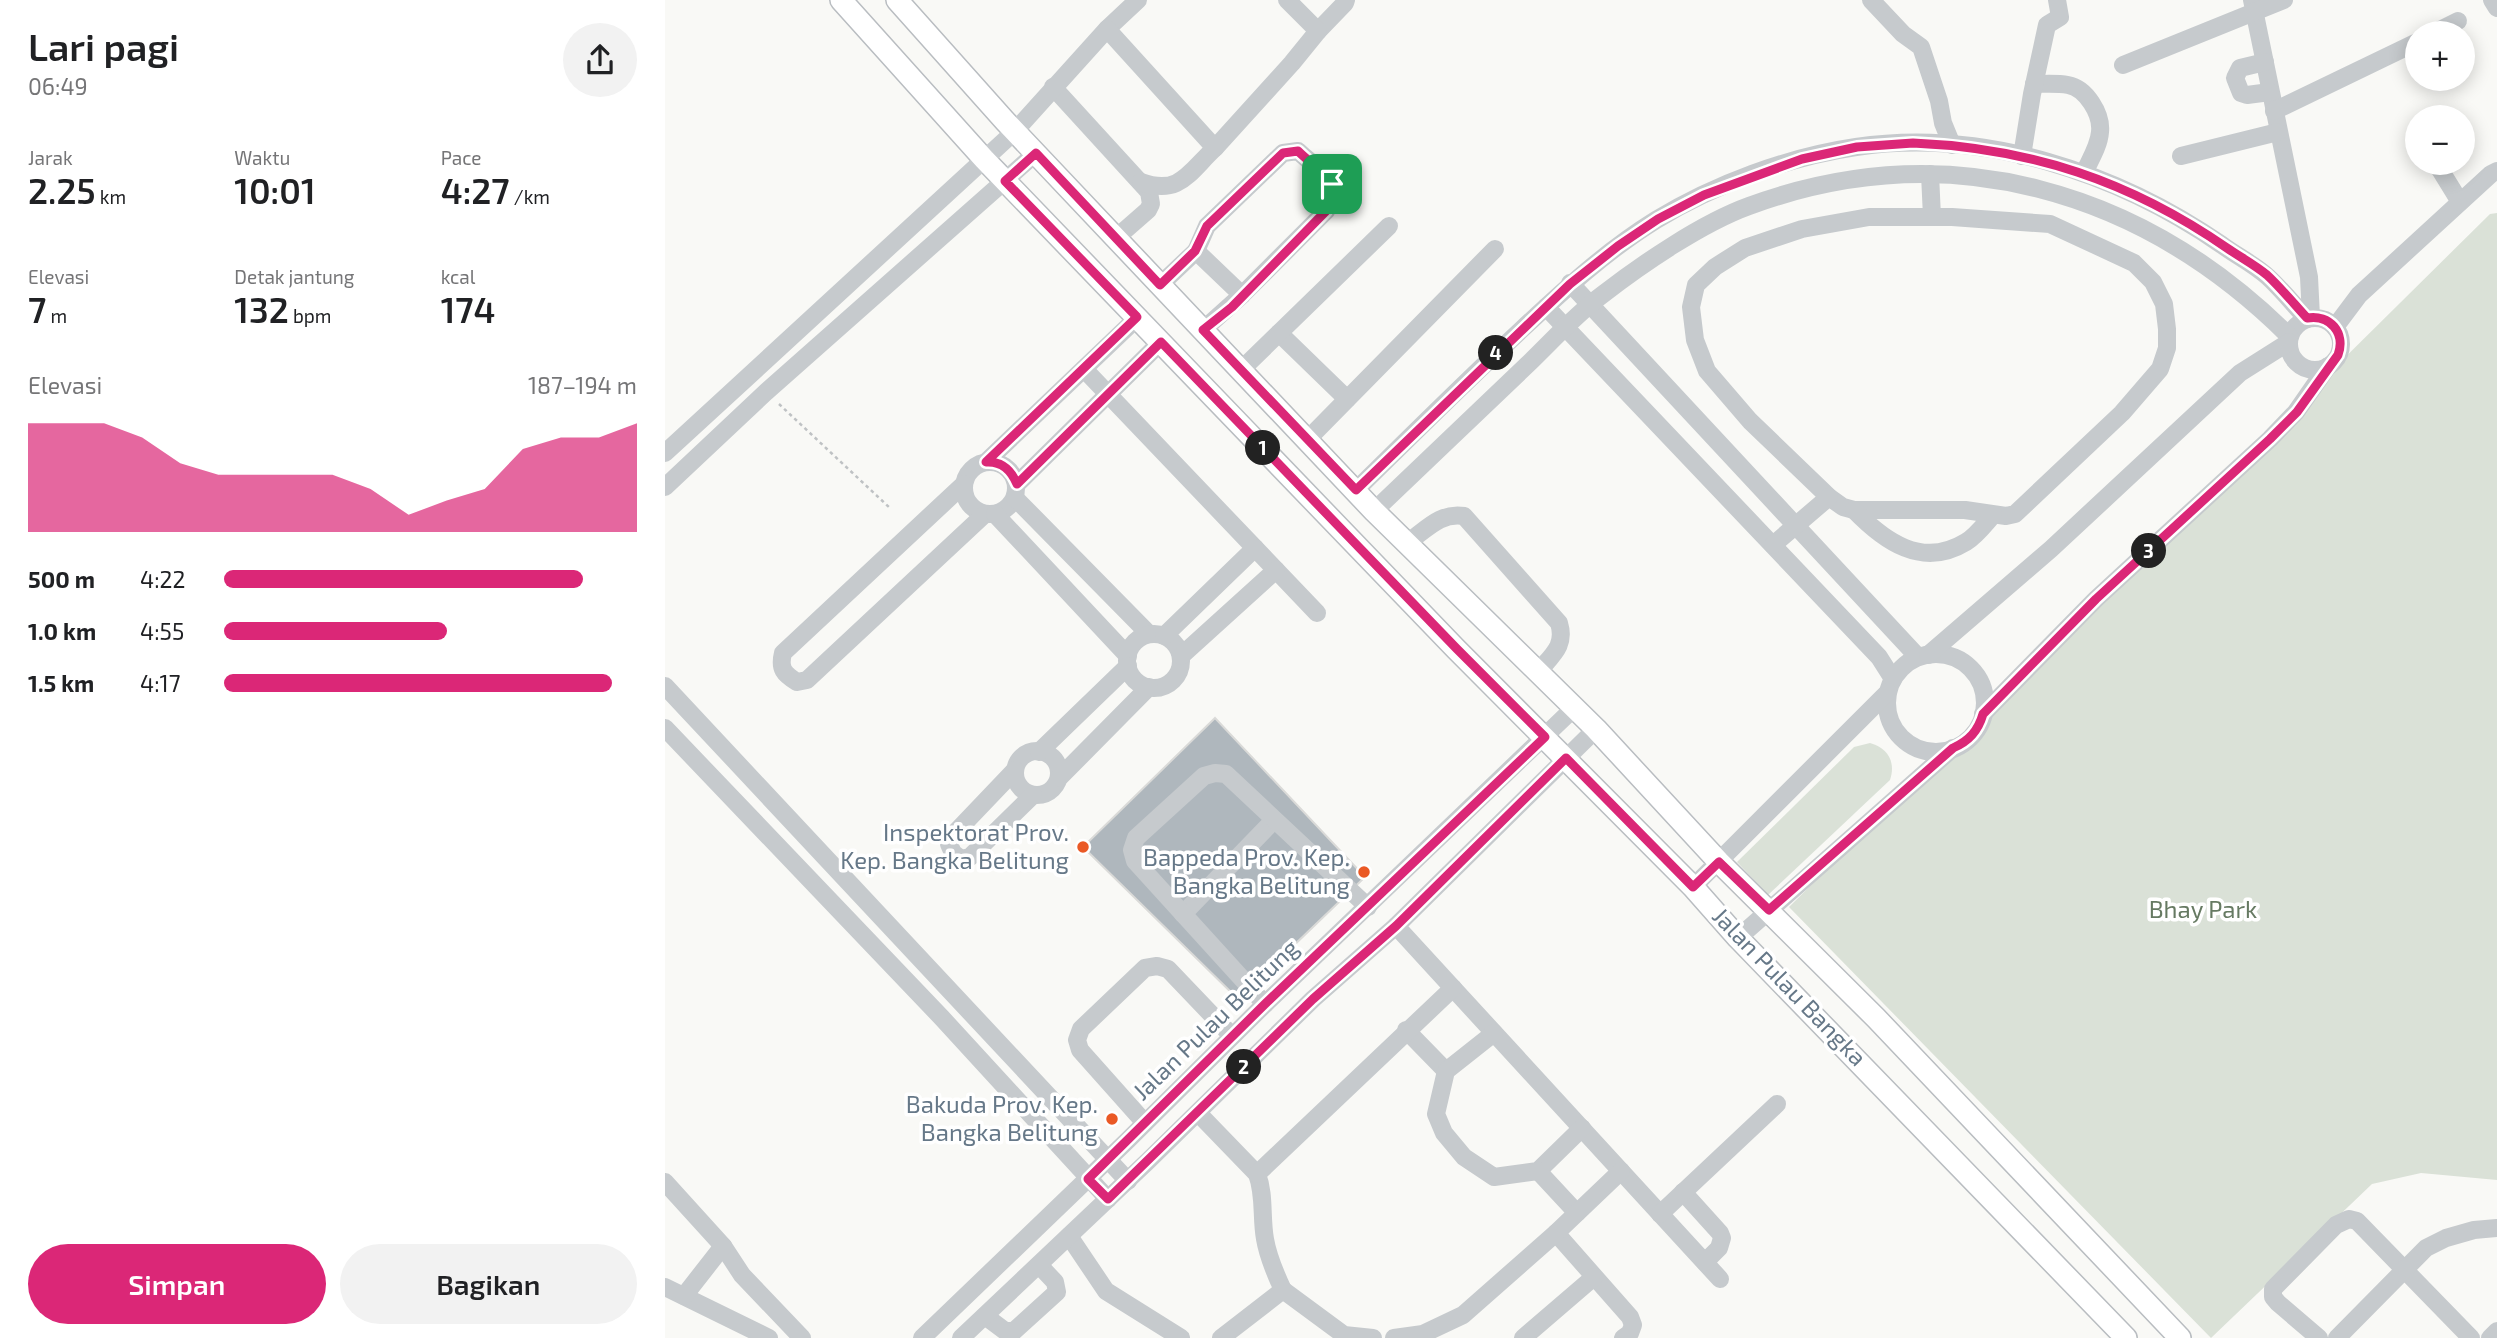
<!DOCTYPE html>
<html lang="id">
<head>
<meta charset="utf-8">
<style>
  :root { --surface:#fff; --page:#f2f2f2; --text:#202124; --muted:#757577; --accent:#db2777 }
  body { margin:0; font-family:"Exo 2",sans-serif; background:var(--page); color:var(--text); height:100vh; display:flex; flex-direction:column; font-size:26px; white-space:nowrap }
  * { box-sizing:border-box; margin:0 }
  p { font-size:23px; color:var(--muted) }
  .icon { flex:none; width:38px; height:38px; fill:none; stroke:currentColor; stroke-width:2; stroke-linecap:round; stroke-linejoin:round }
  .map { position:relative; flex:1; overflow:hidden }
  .side { display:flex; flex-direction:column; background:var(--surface); width:665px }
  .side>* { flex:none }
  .fabs { position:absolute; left:1740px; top:21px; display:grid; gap:14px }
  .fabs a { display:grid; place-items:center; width:70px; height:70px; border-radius:50%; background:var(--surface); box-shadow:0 4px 18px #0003; font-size:35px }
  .pin { position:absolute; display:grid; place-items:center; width:60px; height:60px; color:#fff; margin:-30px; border-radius:14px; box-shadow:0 4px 10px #0006 }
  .km { position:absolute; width:35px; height:35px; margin:-18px; border-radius:50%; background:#222; color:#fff; font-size:19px; line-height:35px; text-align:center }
  .round { display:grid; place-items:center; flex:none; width:74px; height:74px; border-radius:37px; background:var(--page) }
  .overview { display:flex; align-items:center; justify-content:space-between; height:119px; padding:0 28px }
  h1 { font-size:38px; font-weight:600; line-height:52px }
  .stats { display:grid; grid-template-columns:repeat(3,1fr); gap:10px; height:119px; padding:7px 28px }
  .stats div { display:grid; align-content:center }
  .stats b { font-size:35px; font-weight:600 }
  .stats small { font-size:19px; font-weight:400 }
  .stats p { font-size:19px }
  .chart { height:196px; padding:14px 28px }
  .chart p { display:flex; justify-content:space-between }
  .chart svg { width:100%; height:126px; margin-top:7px; fill:var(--accent); opacity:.7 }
  .button { display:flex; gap:14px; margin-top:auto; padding:14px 28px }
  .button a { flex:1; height:80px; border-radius:42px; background:var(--accent); color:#fff; font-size:28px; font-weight:600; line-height:80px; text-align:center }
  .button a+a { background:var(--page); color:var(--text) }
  ul { padding:0 28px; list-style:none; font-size:23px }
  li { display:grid; grid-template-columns:112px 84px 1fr; align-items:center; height:52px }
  li i { height:18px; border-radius:9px; background:var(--accent) }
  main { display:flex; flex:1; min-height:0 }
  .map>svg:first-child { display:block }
  .green { fill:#dae1d7 }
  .building { fill:#afb7bd; stroke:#dadad8; stroke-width:2 }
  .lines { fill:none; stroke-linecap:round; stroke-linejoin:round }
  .major-casing { stroke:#b9bdc1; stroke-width:24 }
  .path { stroke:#bfc2c4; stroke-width:2.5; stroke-dasharray:3.5 3.5; stroke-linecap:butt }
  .minor { stroke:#c6cacd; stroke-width:18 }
  .major { stroke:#fff; stroke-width:21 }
  .route-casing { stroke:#fff; stroke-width:14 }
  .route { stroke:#db2777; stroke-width:9 }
  .poi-dot { fill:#ea5925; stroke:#fff; stroke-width:2.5 }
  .labels { text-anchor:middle; stroke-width:7; stroke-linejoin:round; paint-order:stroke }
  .poi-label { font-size:24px; fill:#667888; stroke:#fff; text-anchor:end }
  .park-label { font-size:24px; fill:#667a62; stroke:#fff }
  .street-label { font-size:24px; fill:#667888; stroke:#fff }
</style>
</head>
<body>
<main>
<section class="side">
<div class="overview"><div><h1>Lari pagi</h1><p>06:49</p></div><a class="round"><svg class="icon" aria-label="share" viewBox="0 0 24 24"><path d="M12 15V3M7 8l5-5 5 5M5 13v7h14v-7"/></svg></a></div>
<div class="stats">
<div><p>Jarak</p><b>2.25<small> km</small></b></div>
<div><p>Waktu</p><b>10:01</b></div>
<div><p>Pace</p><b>4:27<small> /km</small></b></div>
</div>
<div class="stats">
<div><p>Elevasi</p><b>7<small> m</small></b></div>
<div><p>Detak jantung</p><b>132<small> bpm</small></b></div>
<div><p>kcal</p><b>174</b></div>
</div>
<div class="chart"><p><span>Elevasi</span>187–194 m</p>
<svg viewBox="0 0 160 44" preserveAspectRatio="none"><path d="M0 44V6L10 6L20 6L30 11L40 20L50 24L60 24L70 24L80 24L90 29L100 38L110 33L120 29L130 15L140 11L150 11L160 6V44z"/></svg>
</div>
<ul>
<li><b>500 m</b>4:22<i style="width:87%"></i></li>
<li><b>1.0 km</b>4:55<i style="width:54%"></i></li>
<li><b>1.5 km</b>4:17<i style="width:94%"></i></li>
</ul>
<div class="button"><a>Simpan</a><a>Bagikan</a></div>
</section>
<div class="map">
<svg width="1832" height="1338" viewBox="0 0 1832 1338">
  <rect width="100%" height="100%" fill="#f9f9f6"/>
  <g class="green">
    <polygon points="1832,213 1832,1180 1756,1173 1707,1184 1546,1338 1124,907 1825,214"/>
    <path d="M1205,743C1223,748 1231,762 1225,780L1103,895L1072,862L1189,747Z"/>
  </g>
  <polygon class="building" points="550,718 700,877 573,999 418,847"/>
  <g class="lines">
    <g class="major-casing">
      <g id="major">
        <polyline points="176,0 319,159 791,649 1028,887 1073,938 1461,1338"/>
        <polyline points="232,0 340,121 709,511 931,729 1054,862 1211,1018 1515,1338"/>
      </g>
    </g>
    <polyline class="path" points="114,404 226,509"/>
    <g class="minor">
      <polyline points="1206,0 1238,34 1256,47 1274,101 1278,123 1287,145"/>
      <polyline points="1587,0 1644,277 1646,317"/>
      <polyline points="1827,0 1832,8"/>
      <polyline points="442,29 473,0"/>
      <polyline points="653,31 680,3 681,0"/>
      <polyline points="1769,33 1793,21"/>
      <polyline points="1600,62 1575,68 1570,78 1576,93 1582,95 1605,92"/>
      <polyline points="1458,65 1619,0"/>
      <path d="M1369,84C1380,84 1392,83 1403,85C1421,88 1437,114 1435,132C1434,146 1425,160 1419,173"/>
      <polyline points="388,87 484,192 486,204 483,210 451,238"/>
      <polyline points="1609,111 1752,42"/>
      <polyline points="550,148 627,63 653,31 622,0"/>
      <polyline points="1357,156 1367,94 1382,25 1395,17 1392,0"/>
      <polyline points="1516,156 1613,132"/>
      <polyline points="1771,163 1795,202"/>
      <polyline points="1265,174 1267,217"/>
      <polygon points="1204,217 1287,217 1385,224 1469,263 1488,282 1499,304 1502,329 1502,348 1495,369 1457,413 1350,514 1341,516 1300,510 1189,510 1178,507 1164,497 1085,421 1042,371 1030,340 1026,307 1031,285 1050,267 1080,248 1137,229"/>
      <path d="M531,251L542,226L618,153L633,151C653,170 678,181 661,211L577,295"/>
      <polyline points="905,283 1253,657"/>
      <polyline points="495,285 531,251 577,295 538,330"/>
      <polyline points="881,307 1214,657 1228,679"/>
      <circle cx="1650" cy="344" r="26"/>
      <polyline points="1670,327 1694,295 1826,174 1832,171"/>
      <polyline points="614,333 682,399"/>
      <polyline points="419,369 652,613"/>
      <polyline points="576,370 724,226"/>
      <polyline points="642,440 830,249"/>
      <path d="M0,453L350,131L442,29L550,148C524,172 515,196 476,182"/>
      <circle cx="325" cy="488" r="26"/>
      <polyline points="321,462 473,317"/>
      <path d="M299,484L118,653C114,669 119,674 132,682L142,680L320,514"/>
      <polyline points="352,484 496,342"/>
      <polyline points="0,487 101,392 371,153"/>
      <path d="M691,490C746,436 800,382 856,330C899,290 941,251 991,220C1050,184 1123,157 1191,147C1319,128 1453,173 1557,245C1572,256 1590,265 1603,277C1617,290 1629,305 1642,319"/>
      <polyline points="350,498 484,634"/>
      <path d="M1189,510C1219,541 1257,569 1301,542C1311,536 1320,524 1328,515"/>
      <path d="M709,511C760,462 811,414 862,365C886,342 910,315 937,295C977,264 1037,223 1084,206C1283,133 1477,190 1624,336"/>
      <polyline points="330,514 463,656"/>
      <path d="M742,543C761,530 775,512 799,516L894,623C901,646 887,655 873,672"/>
      <polyline points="1108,545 1164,497"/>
      <circle cx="489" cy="661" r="27"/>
      <polyline points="499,636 590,548"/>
      <circle cx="1271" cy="703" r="49"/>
      <polyline points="1263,655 1386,549 1575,373 1624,342"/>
      <polyline points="516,656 611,570"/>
      <polyline points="0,686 463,1181"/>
      <polyline points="1318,714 1431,599 1605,439 1631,412 1663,366"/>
      <polyline points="0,728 277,1018 443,1199"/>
      <circle cx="372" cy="773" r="22"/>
      <polyline points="374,752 463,666"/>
      <polyline points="350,770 288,835 284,844 288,853 296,859 305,857 368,795"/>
      <polyline points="394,778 484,687"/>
      <polyline points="1028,887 1223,692"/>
      <polyline points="518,914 609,820"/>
      <polyline points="731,926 1055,1279"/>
      <polyline points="1073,938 1288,748"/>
      <polyline points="600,1004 470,861 467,850 471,838 539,776 550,773 561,774 703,907"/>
      <polyline points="741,1030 781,1071"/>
      <polyline points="829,1033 781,1071 771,1114 779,1133 799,1157 829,1177 873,1171 917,1128"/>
      <path d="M533,1113L592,1174C600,1195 596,1217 600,1239C603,1257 610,1273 618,1290"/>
      <polyline points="480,1123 415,1050 412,1040 416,1029 480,968 492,966 503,969 567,1036"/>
      <polyline points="873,1171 912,1213"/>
      <polyline points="592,1174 788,988"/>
      <polyline points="0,1182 58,1246 77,1275 137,1338"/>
      <polyline points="1018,1192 1055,1233 1057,1238 1054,1248 1040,1262"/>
      <polyline points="995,1214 1112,1104"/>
      <polyline points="891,1233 965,1317 968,1325 965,1333 958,1338"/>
      <polyline points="404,1236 441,1291 516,1338"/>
      <polyline points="0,1287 104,1338"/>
      <polyline points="19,1296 58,1246"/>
      <polyline points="320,1316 340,1331 349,1331 392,1292 390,1282 374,1265"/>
      <polyline points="257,1338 463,1140 600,1004 909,708"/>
      <polyline points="296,1338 483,1161 648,999 731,926 931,729"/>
      <polyline points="556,1338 618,1290 679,1335 708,1338"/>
      <polyline points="729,1338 758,1334 798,1315 891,1233 956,1171"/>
      <polyline points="858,1338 929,1277"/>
      <polyline points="1654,1338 1613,1303 1608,1297 1608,1289 1671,1225 1684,1219 1692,1221 1806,1338"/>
      <polyline points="1672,1338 1761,1248 1781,1238 1809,1230 1832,1228"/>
      <polyline points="1825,1338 1832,1331"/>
    </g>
    <use href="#major" class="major"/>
  </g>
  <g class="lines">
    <g class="route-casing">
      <path id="route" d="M1248,143C1366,148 1465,181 1562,248C1575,257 1590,265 1602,275C1616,288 1629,304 1642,318C1665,314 1681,333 1673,355L1632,412L1605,439L1431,599L1318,714C1313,731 1304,741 1288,748L1104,910L1054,862L1028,887L901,758L731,926L648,999L443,1199L423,1179L600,1004L880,737L792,649L496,342L352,484C346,470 337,461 321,462L472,317L340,181L371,153L495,285L530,251L542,226L618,153L633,151C653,171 678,181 661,211L567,307L538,330L691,490L905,284L953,246L993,219L1039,195L1137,159L1192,147Z"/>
    </g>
    <use href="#route" class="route"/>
  </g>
  <g class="poi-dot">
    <circle cx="418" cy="847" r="7"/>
    <circle cx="699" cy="872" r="7"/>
    <circle cx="447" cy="1119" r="7"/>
  </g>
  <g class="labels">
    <g class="poi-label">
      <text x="404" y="841">Inspektorat Prov.<tspan x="404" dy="28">Kep. Bangka Belitung</tspan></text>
      <text x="685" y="866">Bappeda Prov. Kep.<tspan x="685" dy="28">Bangka Belitung</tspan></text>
      <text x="433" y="1113">Bakuda Prov. Kep.<tspan x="433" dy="28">Bangka Belitung</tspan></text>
    </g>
    <g class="park-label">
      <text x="1538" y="918">Bhay Park</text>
    </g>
    <g class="street-label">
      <text transform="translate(1124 987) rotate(46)" y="8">Jalan Pulau Bangka</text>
      <text transform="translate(551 1020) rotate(-44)" y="8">Jalan Pulau Belitung</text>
    </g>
  </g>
</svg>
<div class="fabs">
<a>+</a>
<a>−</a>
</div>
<div class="pin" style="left:667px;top:184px;background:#1e9e55"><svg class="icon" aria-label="arrive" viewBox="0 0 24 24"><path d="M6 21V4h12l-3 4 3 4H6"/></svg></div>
<b class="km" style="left:598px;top:448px">1</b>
<b class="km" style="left:579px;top:1067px">2</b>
<b class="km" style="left:1484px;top:551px">3</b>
<b class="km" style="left:831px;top:353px">4</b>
</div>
</main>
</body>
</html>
